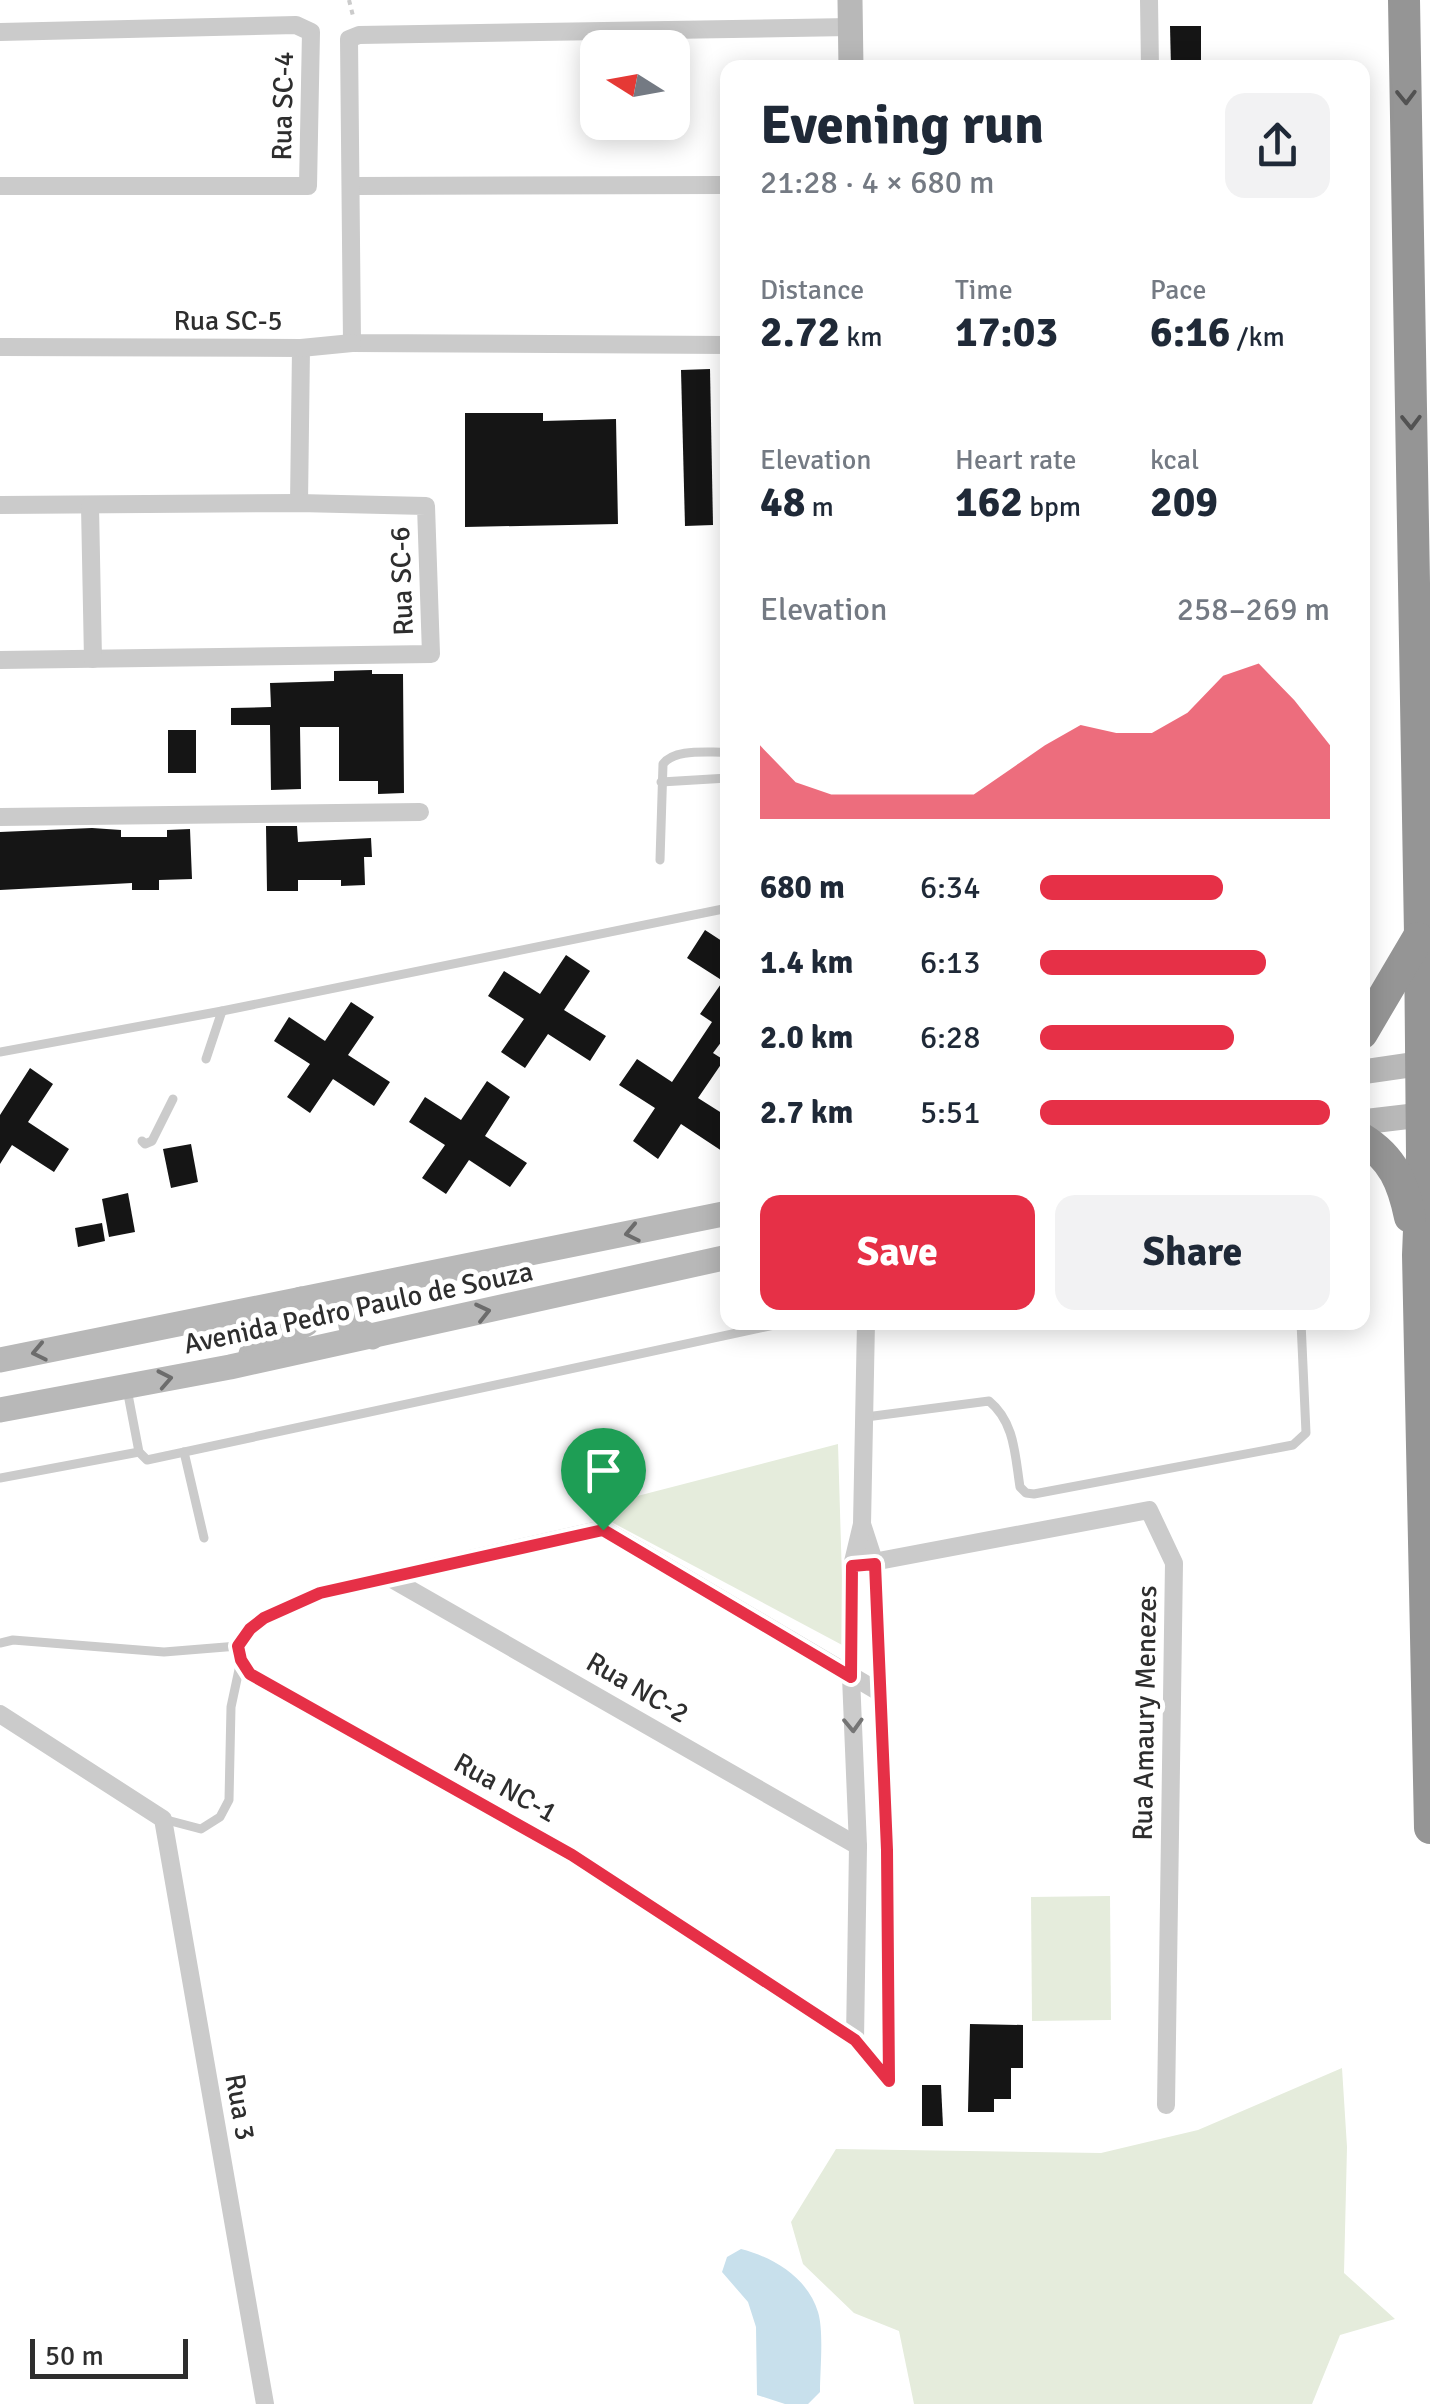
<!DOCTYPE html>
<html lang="en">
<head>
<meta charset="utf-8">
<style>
  :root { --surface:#fff; --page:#f2f2f3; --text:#1f2937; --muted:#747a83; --accent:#e63047 }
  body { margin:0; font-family:Signika,sans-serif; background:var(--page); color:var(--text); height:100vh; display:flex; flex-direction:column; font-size:38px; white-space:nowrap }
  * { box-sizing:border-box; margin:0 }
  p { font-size:32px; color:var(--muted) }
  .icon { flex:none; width:55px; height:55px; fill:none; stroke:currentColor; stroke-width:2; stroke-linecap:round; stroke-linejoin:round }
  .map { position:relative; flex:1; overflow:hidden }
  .side { position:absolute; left:720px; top:60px; width:650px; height:1270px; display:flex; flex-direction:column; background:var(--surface); border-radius:20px; box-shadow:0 5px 25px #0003 }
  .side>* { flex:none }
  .needle { width:65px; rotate:281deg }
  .tools { position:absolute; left:580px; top:30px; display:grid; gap:20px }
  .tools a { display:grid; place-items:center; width:110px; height:110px; border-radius:20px; background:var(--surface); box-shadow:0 5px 25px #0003; font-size:50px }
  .scale { position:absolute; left:30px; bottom:25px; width:158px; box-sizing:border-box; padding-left:10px; border:5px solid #2e2e2e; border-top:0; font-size:28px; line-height:35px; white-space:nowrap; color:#2e2e2e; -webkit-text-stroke:8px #fff; paint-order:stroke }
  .pin { position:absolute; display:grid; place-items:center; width:85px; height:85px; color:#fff; margin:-102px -42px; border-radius:50% 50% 50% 0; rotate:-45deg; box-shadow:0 0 10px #0007 }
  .pin .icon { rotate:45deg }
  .round { display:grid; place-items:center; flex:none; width:105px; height:105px; border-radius:20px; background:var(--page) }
  .summary { display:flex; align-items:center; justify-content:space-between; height:170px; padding:0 40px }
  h1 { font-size:55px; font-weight:700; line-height:75px }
  .stats { display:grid; grid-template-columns:repeat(3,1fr); gap:15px; height:170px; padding:10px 40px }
  .stats div { display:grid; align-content:center }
  .stats b { font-size:42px; font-weight:700 }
  .stats small { font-size:28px; font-weight:400 }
  .stats p { font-size:28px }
  .chart { height:280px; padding:20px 40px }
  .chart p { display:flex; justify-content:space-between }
  .chart svg { width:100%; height:180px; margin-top:10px; fill:var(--accent); opacity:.7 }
  .primary-button { display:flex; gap:20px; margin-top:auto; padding:20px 40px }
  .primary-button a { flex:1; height:115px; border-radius:20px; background:var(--accent); color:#fff; font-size:40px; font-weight:700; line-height:115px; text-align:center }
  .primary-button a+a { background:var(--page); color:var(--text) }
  ul { padding:0 40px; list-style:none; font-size:32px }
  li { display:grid; grid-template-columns:160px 120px 1fr; align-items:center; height:75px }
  li i { height:25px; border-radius:12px; background:var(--accent) }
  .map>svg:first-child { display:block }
  .green { fill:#e5ecdc }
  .water { fill:#c8e0ec }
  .building { fill:#151515 }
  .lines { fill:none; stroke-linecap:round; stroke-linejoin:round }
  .path { stroke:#cbcbcb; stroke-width:4; stroke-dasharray:5 5; stroke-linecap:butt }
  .lane { stroke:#cbcbcb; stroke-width:9 }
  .street { stroke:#cbcbcb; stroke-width:18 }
  .secondary { stroke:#b8b8b8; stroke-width:25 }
  .highway { stroke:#959595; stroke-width:32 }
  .oneway { stroke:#525252 }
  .oneway2 { stroke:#6c6c6c }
  .oneway3 { stroke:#757575 }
  .route-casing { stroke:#fff; stroke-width:20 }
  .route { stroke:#e63047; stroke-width:12 }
  .labels { text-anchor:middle; stroke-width:10; stroke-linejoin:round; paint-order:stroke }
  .street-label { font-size:28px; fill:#2e2e2e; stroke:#fff }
</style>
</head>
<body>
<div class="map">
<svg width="1430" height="2404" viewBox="0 0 1430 2404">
  <rect width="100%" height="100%" fill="#fff"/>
  <g class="green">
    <polygon points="838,1444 844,1646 587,1509"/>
    <polygon points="1110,1896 1111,2020 1032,2021 1031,1897"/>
    <polygon points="1342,2068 1347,2147 1344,2273 1395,2319 1340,2335 1312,2404 914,2404 899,2331 854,2313 803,2264 791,2222 836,2149 1101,2153 1198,2130"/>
  </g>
  <path class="water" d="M741,2249C773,2257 808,2278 818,2312C824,2332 820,2369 820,2392L808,2404H785L757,2395L756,2327L748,2302L722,2272L727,2257Z"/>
  <g class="building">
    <polygon points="1170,26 1201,26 1201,68 1171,68"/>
    <polygon points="710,369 713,525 685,526 681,370"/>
    <polygon points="465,413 543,413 543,421 616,419 618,524 465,527"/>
    <polygon points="372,670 372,674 403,674 404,793 378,794 378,781 339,781 339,727 300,727 301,789 271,790 270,725 231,725 231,708 271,707 270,683 334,681 334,671"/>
    <rect x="168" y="730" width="28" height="43"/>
    <polygon points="266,826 297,826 298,842 371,838 372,857 364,857 365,885 341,886 341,880 298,880 298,891 267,891"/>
    <polygon points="92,828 121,830 121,837 167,837 167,830 190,829 192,879 159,880 159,890 132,890 132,883 0,890 0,832"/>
    <polygon points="705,930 728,945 728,1033 713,1053 724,1060 698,1098 728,1117 728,1155 681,1124 658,1159 633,1141 655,1108 619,1085 637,1059 672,1082 712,1022 700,1014 723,981 687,958"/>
    <polygon points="566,955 590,971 564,1010 606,1036 590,1061 548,1034 525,1068 501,1052 524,1019 488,996 504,971 540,994"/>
    <polygon points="351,1002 374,1017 348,1055 390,1082 374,1106 333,1079 310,1113 287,1097 310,1064 274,1041 289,1017 325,1041"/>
    <polygon points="30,1068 53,1084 28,1122 69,1149 54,1172 12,1145 0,1164 0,1115"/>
    <polygon points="487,1081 510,1097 485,1136 527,1163 510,1187 469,1160 446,1194 422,1178 445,1145 409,1122 425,1097 461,1120"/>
    <polygon points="191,1144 198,1182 171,1188 163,1149"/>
    <polygon points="128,1193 135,1232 109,1237 102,1199"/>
    <polygon points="102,1223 105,1241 78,1247 75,1228"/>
    <polygon points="970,2024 1023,2025 1023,2068 1011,2068 1011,2099 994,2099 994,2112 968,2112"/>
    <polygon points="922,2085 941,2085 943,2126 922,2126"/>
  </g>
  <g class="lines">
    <polyline class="path" points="349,0 353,16"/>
    <g class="lane">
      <polyline points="661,782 728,778"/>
      <path d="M660,860L663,764C675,748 708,753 728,752"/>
      <polyline points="0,1052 222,1011 728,908"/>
      <polyline points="206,1059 222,1011"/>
      <polyline points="142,1141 145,1144 152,1141 173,1099"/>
      <polyline points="127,1389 139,1452 147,1460 788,1322"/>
      <path d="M866,1417L989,1401C1015,1422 1015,1456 1020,1487L1026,1493L1034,1494L1293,1445L1306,1433L1301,1322"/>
      <polyline points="184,1452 204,1538"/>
      <polyline points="0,1478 139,1452"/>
      <polyline points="0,1643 13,1640 164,1652 238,1646"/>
      <polyline points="163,1819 201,1829 220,1817 229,1800 231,1707 240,1665"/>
    </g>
    <g class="street">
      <polyline points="1149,0 1150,68"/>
      <polyline points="0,32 296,25 311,32 308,186 0,186"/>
      <polyline points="353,186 728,185"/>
      <polyline points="728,345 352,343 349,39 359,35 850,27"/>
      <polyline points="0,347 301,348 299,503"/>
      <polyline points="301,348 352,343"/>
      <polyline points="0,505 299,503 426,506 431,654 0,660"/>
      <polyline points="90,506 93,659"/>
      <polyline points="0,817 420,812"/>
      <polyline points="862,1524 875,1564 887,1850 889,2081"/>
      <polyline points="852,1566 1149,1510 1174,1563 1166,2105"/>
      <polyline points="390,1578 858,1846"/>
      <polyline points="879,1692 603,1529 320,1593 263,1618 250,1629 238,1646 241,1660 250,1674 572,1855 855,2040 889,2081"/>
      <polyline points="0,1714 163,1819 265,2404"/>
      <polyline points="855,2040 858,1846 851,1677 852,1566 862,1524 866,1322"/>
    </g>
    <g class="secondary">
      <polyline points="850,0 851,68"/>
      <polyline points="1362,1072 1430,1062"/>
      <polyline points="1362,1122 1430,1114"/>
      <polyline points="372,1337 351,1326 349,1314 355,1304 382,1295"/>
      <polyline points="251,1354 306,1324 307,1310 301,1299"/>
      <polyline points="0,1360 728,1213"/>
      <polyline points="0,1410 230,1367 728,1257"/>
    </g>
    <g class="highway">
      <polyline points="1404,0 1420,934 1422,1155 1418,1255 1430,1828"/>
      <polyline points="1362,1033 1418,938"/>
      <path d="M1362,1139C1393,1158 1403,1183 1410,1217"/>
    </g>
  </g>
  <defs><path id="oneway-chevron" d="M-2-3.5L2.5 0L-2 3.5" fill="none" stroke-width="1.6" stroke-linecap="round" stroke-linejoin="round" transform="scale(2.5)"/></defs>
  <g class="oneway">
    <use href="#oneway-chevron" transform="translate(1406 97) rotate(89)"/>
    <use href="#oneway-chevron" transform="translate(1411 422) rotate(89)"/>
  </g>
  <g class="oneway2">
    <use href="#oneway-chevron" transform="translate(632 1233) rotate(168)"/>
    <use href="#oneway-chevron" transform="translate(483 1312) rotate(-13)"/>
    <use href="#oneway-chevron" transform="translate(39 1352) rotate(168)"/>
    <use href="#oneway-chevron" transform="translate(165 1379) rotate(-11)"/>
  </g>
  <use class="oneway3" href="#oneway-chevron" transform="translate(853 1725) rotate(88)"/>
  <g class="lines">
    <g class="route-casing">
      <polygon id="route" points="603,1530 851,1677 852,1566 875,1564 887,1850 889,2081 855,2040 572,1855 250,1674 241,1660 238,1646 250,1629 264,1618 320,1593"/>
    </g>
    <use href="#route" class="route"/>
  </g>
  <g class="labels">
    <g class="street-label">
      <text transform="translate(282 106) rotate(-89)" y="10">Rua SC-4</text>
      <text x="228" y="330">Rua SC-5</text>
      <text transform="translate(401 581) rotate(-92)" y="10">Rua SC-6</text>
      <text transform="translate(358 1307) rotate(-12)" y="10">Avenida Pedro Paulo de Souza</text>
      <text transform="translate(638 1687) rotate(30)" y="10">Rua NC-2</text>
      <text transform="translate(1144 1713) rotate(-89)" y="10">Rua Amaury Menezes</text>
      <text transform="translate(506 1787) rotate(29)" y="10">Rua NC-1</text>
      <text transform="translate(241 2107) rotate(80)" y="10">Rua 3</text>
    </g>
  </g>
</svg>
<div class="tools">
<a><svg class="needle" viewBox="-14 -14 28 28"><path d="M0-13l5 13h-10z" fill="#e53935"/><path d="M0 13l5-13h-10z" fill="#747a83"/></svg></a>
</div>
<div class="scale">50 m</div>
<div class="pin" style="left:603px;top:1530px;background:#1e9e55"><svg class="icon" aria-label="arrive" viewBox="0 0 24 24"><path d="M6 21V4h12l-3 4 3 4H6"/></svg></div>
<section class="side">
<div class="summary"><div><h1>Evening run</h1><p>21:28 · 4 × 680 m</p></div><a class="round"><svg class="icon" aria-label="share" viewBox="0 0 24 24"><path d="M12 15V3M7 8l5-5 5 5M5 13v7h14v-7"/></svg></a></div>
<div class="stats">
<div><p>Distance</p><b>2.72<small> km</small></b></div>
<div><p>Time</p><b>17:03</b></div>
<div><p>Pace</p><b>6:16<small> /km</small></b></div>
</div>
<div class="stats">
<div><p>Elevation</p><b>48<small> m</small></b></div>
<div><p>Heart rate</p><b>162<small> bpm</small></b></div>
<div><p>kcal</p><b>209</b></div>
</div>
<div class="chart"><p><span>Elevation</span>258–269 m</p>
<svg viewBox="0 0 160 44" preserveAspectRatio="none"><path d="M0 44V26L10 35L20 38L30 38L40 38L50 38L60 38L70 32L80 26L90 21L100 23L110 23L120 18L130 9L140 6L150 15L160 26V44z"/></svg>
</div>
<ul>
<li><b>680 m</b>6:34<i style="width:63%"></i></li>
<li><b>1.4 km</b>6:13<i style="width:78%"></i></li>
<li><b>2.0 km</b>6:28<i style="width:67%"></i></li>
<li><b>2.7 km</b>5:51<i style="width:100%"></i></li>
</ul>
<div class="primary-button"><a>Save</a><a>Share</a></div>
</section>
</div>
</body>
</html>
